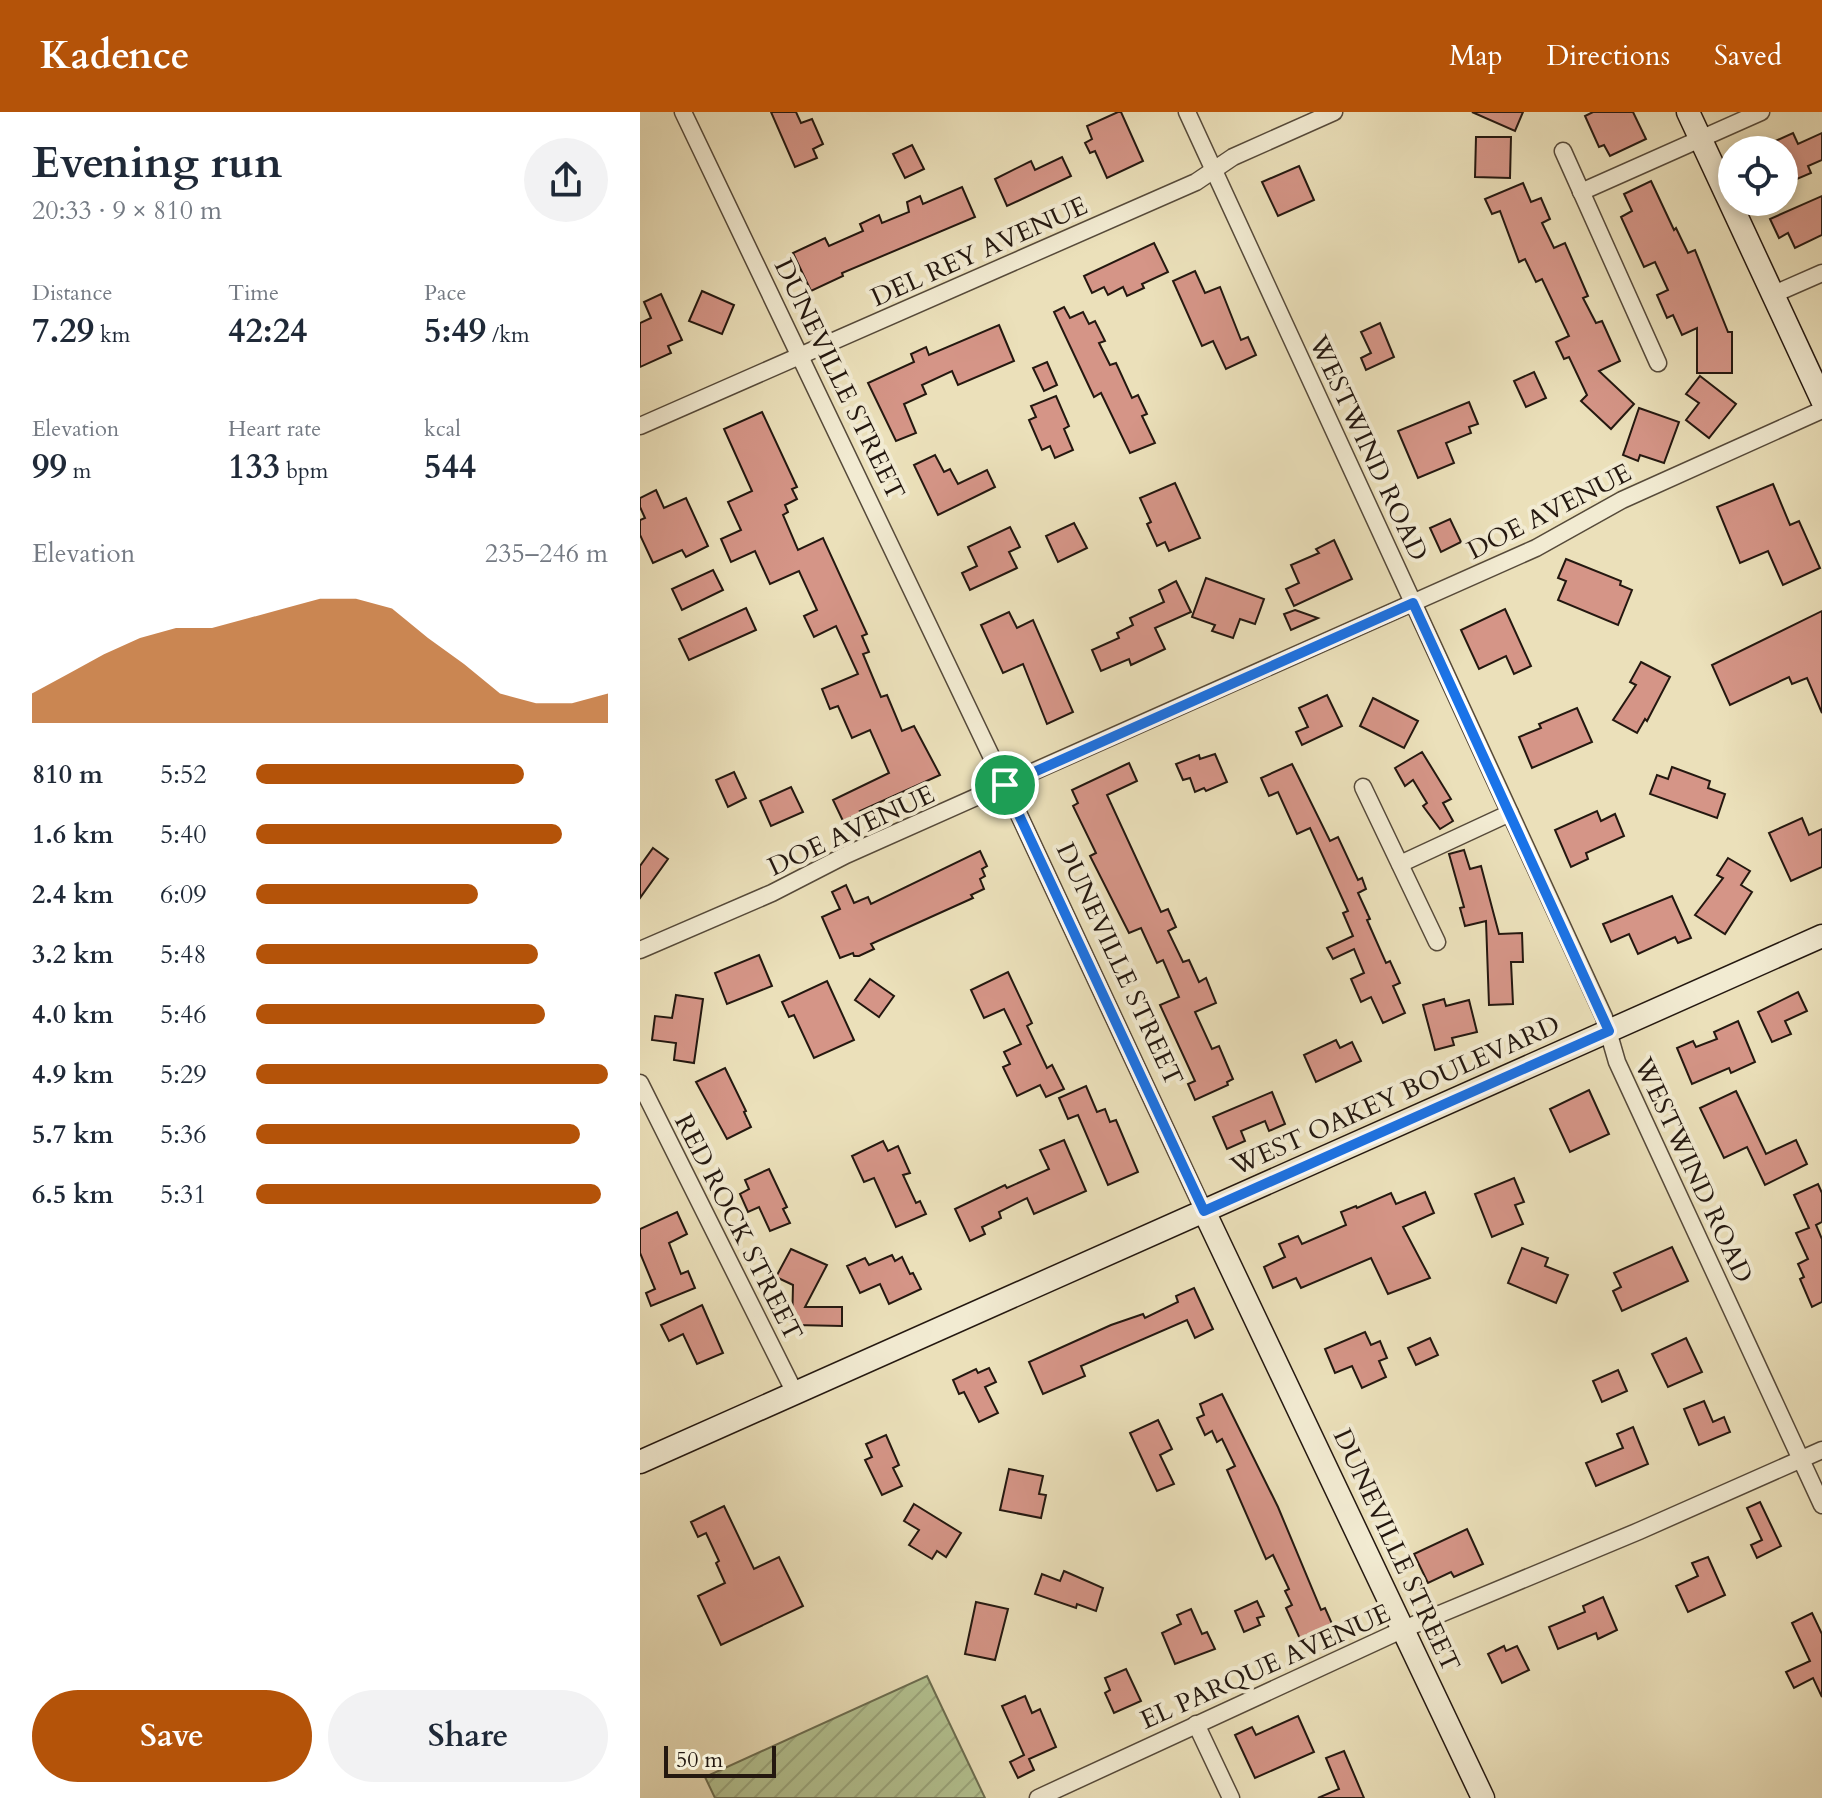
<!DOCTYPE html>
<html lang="en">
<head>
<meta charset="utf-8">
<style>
  :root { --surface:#fff; --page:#f2f2f3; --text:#1f2937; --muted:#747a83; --accent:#b45309 }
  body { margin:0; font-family:Cardo,serif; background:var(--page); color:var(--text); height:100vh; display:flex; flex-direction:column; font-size:30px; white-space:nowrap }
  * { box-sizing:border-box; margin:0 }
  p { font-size:26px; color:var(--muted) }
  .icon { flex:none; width:44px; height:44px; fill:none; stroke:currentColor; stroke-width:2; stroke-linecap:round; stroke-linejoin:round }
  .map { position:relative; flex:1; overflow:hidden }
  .details { display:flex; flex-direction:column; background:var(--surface); width:640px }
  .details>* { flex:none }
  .tools { position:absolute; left:1078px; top:24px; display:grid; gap:16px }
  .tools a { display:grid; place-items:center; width:80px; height:80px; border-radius:50%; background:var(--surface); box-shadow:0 4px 12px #0003; font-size:40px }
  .scale { position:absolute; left:24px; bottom:20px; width:112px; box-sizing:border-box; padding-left:8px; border:4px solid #241810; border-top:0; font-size:22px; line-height:28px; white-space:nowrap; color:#241810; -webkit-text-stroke:6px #f2ebd2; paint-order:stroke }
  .pin { position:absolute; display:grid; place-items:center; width:68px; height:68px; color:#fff; margin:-34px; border:4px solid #fff; border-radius:50%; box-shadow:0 2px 8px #0007 }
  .round { display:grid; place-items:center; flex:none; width:84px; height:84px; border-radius:42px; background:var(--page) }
  .summary { display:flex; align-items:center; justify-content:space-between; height:136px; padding:0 32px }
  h1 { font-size:44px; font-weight:800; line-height:60px }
  .stats { display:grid; grid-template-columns:repeat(3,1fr); gap:12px; height:136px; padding:8px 32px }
  .stats div { display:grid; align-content:center }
  .stats b { font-size:34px; font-weight:800 }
  .stats small { font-size:22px; font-weight:400 }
  .stats p { font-size:22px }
  .chart { height:224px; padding:16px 32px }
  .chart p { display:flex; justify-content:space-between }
  .chart svg { width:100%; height:144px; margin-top:8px; fill:var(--accent); opacity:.7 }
  .cta { display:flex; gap:16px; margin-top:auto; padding:16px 32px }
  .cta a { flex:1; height:92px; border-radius:48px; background:var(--accent); color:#fff; font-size:32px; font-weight:800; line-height:92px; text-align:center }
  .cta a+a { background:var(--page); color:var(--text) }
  ul { padding:0 32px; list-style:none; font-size:26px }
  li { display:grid; grid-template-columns:128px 96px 1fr; align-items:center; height:60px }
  li i { height:20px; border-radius:10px; background:var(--accent) }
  header { display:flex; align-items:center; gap:48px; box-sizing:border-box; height:112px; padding:0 40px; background:var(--accent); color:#fff }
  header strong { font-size:38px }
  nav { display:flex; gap:44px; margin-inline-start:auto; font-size:28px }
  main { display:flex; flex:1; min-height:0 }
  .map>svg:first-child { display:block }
  .garden { fill:url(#garden-furrows); stroke:#6c6e51; stroke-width:2 }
  .building { fill:#d59587; stroke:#241810; stroke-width:2 }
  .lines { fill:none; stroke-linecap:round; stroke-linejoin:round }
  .street-casing { stroke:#564a3a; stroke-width:19 }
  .secondary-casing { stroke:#241810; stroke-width:25 }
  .street { stroke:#f2ebd2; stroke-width:16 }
  .secondary { stroke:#f2ebd2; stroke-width:22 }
  .route-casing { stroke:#fff; stroke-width:16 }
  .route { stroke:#1a73e8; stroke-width:10 }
  .labels { text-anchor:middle; stroke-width:8; stroke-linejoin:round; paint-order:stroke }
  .street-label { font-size:26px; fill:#241810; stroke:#f2ebd2 }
</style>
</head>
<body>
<header>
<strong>Kadence</strong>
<nav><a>Map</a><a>Directions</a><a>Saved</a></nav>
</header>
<main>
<section class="details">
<div class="summary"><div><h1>Evening run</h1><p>20:33 · 9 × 810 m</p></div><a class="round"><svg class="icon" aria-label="share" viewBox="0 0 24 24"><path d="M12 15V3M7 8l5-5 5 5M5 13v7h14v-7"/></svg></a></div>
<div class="stats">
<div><p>Distance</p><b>7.29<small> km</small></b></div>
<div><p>Time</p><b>42:24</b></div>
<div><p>Pace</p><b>5:49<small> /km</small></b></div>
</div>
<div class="stats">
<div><p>Elevation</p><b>99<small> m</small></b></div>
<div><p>Heart rate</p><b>133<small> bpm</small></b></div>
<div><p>kcal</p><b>544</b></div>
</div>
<div class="chart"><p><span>Elevation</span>235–246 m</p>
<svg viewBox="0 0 160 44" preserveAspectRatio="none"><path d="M0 44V35L10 29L20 23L30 18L40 15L50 15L60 12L70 9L80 6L90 6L100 9L110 18L120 26L130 35L140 38L150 38L160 35V44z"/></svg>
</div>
<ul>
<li><b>810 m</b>5:52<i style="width:76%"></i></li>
<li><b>1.6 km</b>5:40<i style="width:87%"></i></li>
<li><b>2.4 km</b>6:09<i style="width:63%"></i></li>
<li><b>3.2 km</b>5:48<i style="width:80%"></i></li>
<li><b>4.0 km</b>5:46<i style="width:82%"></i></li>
<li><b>4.9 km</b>5:29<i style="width:100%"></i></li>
<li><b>5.7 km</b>5:36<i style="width:92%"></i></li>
<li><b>6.5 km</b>5:31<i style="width:98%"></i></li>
</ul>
<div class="cta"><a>Save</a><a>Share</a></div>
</section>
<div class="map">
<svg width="1182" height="1686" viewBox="0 0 1182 1686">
  <defs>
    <pattern id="garden-furrows" width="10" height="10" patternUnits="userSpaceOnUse" patternTransform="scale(2)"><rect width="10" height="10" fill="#b4c392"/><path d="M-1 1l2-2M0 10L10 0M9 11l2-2" fill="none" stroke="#9ba77d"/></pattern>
  </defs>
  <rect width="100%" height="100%" fill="#ebe0ba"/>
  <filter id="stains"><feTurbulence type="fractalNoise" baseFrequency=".0025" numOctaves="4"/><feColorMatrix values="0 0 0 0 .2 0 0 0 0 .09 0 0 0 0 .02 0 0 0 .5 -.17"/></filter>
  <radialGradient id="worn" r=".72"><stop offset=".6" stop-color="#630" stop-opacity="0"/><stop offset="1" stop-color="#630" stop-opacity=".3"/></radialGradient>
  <polygon class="garden" points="287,1564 345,1686 75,1686 65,1665"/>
  <g class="building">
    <polygon points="131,0 156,0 161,11 172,7 183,32 173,37 177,46 155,55"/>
    <polygon points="478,0 481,0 503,49 467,66 455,39 450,41 445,31 452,27 447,14"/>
    <polygon points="832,0 883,0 875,19"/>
    <polygon points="953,0 993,0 1006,27 970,44 964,33 959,35 945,4"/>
    <polygon points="1153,21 1158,32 1182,21 1182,48 1168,54 1171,61 1157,67 1156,64 1144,69 1144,38 1116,38"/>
    <polygon points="836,25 871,25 870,66 835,65"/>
    <polygon points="272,33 284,57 265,66 253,42"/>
    <polygon points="422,45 431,64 367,94 355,67 391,49 395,58"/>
    <polygon points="659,54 674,88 638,104 622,70"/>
    <polygon points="1011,69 1034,118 1036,116 1048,141 1055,138 1088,220 1092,220 1092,261 1057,261 1057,216 1042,223 1033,203 1027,206 1017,183 1028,178 1015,150 1004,155 981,105 992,99 984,82"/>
    <polygon points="883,71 891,90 901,86 910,107 902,111 914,136 925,131 948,184 943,186 956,211 962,209 980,249 959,259 994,292 971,317 941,289 947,283 929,245 924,247 916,230 929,224 902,167 896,170 885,147 879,150 860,99 852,102 845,87"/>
    <polygon points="322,75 335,105 202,161 203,164 171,179 153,141 185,126 189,134 223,119 220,112 239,103 242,111 269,100 267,90 280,84 283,92"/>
    <polygon points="1182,84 1182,123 1155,136 1148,121 1139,126 1130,107"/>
    <polygon points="514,131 528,160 502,172 504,176 487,184 483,175 468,183 464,175 452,181 444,164"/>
    <polygon points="555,159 565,181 580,175 601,228 608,225 616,243 586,257 573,229 562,234 533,169"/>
    <polygon points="62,179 94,193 82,222 49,209"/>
    <polygon points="21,182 42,228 28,234 31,241 0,255 0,211 11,206 4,190"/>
    <polygon points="424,195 430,206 443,200 449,212 455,209 465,229 459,231 470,253 476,251 492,286 498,283 507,302 502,304 515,331 490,341 461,281 454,285 414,200"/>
    <polygon points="740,211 754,245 726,258 721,246 731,241 721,220"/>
    <polygon points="359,213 374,249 318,273 312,259 282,273 286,282 264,292 276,321 256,329 228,271 274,250 271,242 286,235 289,243"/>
    <polygon points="407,250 417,273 404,279 393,256"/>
    <polygon points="894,260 906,286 886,295 874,269"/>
    <polygon points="1060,264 1096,292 1069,326 1046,308 1059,291 1046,282"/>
    <polygon points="416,284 429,314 424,317 433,338 415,346 410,334 402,338 389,308 396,305 391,294"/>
    <polygon points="829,290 838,312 829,315 831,321 806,331 814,351 778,366 758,319"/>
    <polygon points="999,296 1039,310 1024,351 1000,343 998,349 983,343"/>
    <polygon points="122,300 157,375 152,377 157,387 145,393 148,400 143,403 158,438 183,426 227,522 222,524 229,540 223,542 241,585 247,583 262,619 274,614 300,663 220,699 222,701 203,709 193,688 249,661 230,618 212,626 198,594 190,597 182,577 218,562 196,514 174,525 164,504 177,498 159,459 130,472 115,439 91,450 81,427 101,418 88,390 112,379 84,317"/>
    <polygon points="295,343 304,360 310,357 318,372 347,358 355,375 298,403 274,353"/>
    <polygon points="535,371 560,426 529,439 525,430 517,434 507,412 511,410 500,386"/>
    <polygon points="1133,372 1150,413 1159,409 1180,456 1143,473 1128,439 1100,451 1077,395"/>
    <polygon points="16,378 24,396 46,386 68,434 46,445 42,438 13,451 0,423 0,408 5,406 0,395 0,386"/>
    <polygon points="810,407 821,430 801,440 790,416"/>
    <polygon points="434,411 447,436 418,450 406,424"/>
    <polygon points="370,415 380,435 369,440 377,456 330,478 322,461 337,454 328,435"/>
    <polygon points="694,428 712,467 654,494 646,477 659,471 651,453 679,441 676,437"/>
    <polygon points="926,447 981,469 980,473 992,478 978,513 918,488 926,469 918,466"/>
    <polygon points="73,458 83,478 42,498 32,477"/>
    <polygon points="566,466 624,487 615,512 600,507 593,526 572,519 575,513 552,505"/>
    <polygon points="536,469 551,500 515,516 525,537 491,553 489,547 461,559 452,538 479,526 477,521 493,513 490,506 524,490 519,478"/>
    <polygon points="106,496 116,518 49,548 39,527"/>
    <polygon points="865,497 891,554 874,562 866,544 839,557 821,518"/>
    <polygon points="655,498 678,506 651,518 644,502"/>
    <polygon points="1182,499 1182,601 1167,566 1152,572 1149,565 1090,593 1072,553"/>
    <polygon points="369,500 377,516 393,508 433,600 407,612 383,552 363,561 341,513"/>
    <polygon points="1001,550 1030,565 1007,609 1005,607 997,621 973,608 996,573 990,570"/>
    <polygon points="687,583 702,614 662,633 656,620 668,615 659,596"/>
    <polygon points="733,586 778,609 764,636 720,614"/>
    <polygon points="937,596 952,630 892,656 879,625 901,616 899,612"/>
    <polygon points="782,640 811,687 803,691 813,709 800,717 783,694 787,691 773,668 765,674 755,656"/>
    <polygon points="575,642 587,670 566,679 564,676 555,680 550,666 543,668 536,652 559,643 560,647"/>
    <polygon points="489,651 497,669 467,683 521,800 528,797 536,815 528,819 543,850 549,848 559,870 566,866 576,891 555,900 572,937 579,934 593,967 587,970 588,973 555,988 548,972 555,969 520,893 539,885 523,848 517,851 501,816 489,821 450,744 456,741 433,694 438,691 432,678"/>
    <polygon points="652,652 690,729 698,725 718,768 722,766 726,777 718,781 730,807 727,808 746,851 750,849 760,871 753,874 765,901 743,911 731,885 721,890 711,867 724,861 714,837 693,847 687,836 713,824 703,801 708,799 670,716 657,722 638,680 629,684 621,666"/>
    <polygon points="1032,655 1070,669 1068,676 1085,682 1077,706 1010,682 1017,663 1028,667"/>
    <polygon points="94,660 106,686 88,695 76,668"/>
    <polygon points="151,675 163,700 131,714 120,689"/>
    <polygon points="957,699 961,709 975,702 984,724 946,741 948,747 931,755 915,718"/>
    <polygon points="1162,706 1169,723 1182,717 1182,755 1151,769 1129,721"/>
    <polygon points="13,736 28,747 0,786 0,754"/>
    <polygon points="824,738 830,757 841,754 859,822 882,821 883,850 871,850 873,892 849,893 846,809 825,814 820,796 824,795 809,742"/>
    <polygon points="340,739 347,754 342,757 345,764 340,767 344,777 331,783 333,786 231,832 234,837 219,844 214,844 213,841 200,846 182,805 200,797 192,780 206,773 214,791 228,785 231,792"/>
    <polygon points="1088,746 1110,759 1101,773 1112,780 1085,822 1055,803 1083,766 1077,763"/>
    <polygon points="1032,784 1051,826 1038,831 1035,825 998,842 989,822 971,830 963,812"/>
    <polygon points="119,843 132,874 87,892 75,861"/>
    <polygon points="368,860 392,911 387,914 407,956 412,953 424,977 406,985 400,973 377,984 363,955 370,952 364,940 381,932 364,897 344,906 331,878"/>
    <polygon points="230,867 254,884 239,905 215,888"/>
    <polygon points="187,869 214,928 174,946 154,903 149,905 142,890"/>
    <polygon points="1158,880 1167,899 1145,909 1151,922 1132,930 1118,900"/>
    <polygon points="36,883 63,887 54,951 34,948 36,931 12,928 15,904 32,906"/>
    <polygon points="804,887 806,894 829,888 837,920 812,926 814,933 795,938 783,893"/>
    <polygon points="1098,909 1115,950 1091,961 1089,956 1052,972 1037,936 1053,929 1056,935 1077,927 1074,920"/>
    <polygon points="696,928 700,936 712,930 721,949 676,970 664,943"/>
    <polygon points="85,956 106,999 104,1000 111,1015 87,1027 56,970"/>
    <polygon points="446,974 457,1000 465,997 470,1010 476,1008 498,1060 468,1073 438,1003 428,1007 419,986"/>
    <polygon points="949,978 969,1022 930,1040 910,997"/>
    <polygon points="1096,979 1126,1042 1156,1028 1167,1052 1125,1073 1107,1035 1084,1046 1060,996"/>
    <polygon points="632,980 645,1012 629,1019 625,1009 601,1019 605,1029 587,1037 573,1005"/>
    <polygon points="424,1028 446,1079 394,1102 387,1086 359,1100 361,1106 342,1115 345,1122 330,1129 315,1097 365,1073 367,1076 409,1057 400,1038"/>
    <polygon points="243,1029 248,1039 258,1034 270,1061 263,1063 276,1091 280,1089 286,1102 256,1115 234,1066 224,1070 212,1044"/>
    <polygon points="129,1057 147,1095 143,1097 150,1111 130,1119 119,1095 108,1100 100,1082 109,1077 105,1068"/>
    <polygon points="874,1066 884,1090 875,1093 883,1112 852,1125 835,1082"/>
    <polygon points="1178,1072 1182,1081 1182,1110 1176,1113 1182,1127 1182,1190 1172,1195 1160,1167 1164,1165 1158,1152 1168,1147 1156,1121 1169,1116 1154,1083"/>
    <polygon points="785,1080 794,1101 763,1115 790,1166 748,1182 731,1146 661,1176 656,1166 633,1176 624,1155 645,1145 639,1132 658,1124 662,1132 706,1113 701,1100 716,1094 717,1096 751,1081 756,1092"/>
    <polygon points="37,1100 47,1122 29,1131 41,1162 48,1159 55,1176 11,1194 6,1181 15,1177 0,1141 0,1117"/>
    <polygon points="1032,1135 1048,1169 982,1199 973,1179 981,1175 974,1161"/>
    <polygon points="882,1136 908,1146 905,1154 928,1163 916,1191 868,1171"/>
    <polygon points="151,1137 187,1153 165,1195 202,1195 202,1214 155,1213 152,1218 153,1173 136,1165"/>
    <polygon points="252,1143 255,1149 262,1145 270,1162 273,1161 281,1177 249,1192 240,1172 220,1181 207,1154 225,1146 229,1153"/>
    <polygon points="554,1176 573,1217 555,1226 547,1208 441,1254 445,1264 403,1282 389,1250 471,1213 503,1202 505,1206 538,1190 536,1184"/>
    <polygon points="62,1193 83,1241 57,1252 43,1222 29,1229 21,1213"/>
    <polygon points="725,1220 731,1233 740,1229 747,1246 739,1249 746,1265 722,1276 712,1254 695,1261 685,1237"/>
    <polygon points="790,1226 798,1243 776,1253 768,1236"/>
    <polygon points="1046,1226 1062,1260 1028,1275 1012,1242"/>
    <polygon points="349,1256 356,1270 345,1275 358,1301 339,1310 324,1280 319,1282 313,1268 336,1257 338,1261"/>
    <polygon points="978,1258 987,1279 962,1290 953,1269"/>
    <polygon points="582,1282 638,1395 681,1498 685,1496 693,1514 661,1529 646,1496 652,1493 645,1479 649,1477 633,1443 626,1447 587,1358 595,1354 582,1327 577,1330 572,1319 565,1323 557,1306 564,1303 560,1292"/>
    <polygon points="1064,1289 1073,1310 1084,1305 1090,1320 1059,1333 1044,1297"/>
    <polygon points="518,1308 532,1337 520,1343 534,1372 517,1379 490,1321"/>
    <polygon points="993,1315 1008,1352 956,1374 946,1351 983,1336 977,1322"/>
    <polygon points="246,1323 259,1353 253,1356 262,1374 242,1383 225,1348 232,1345 226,1332"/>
    <polygon points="369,1357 403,1364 399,1382 406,1383 401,1406 360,1398"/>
    <polygon points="1120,1390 1141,1434 1117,1446 1111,1433 1122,1428 1107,1396"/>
    <polygon points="274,1392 321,1421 306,1445 297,1439 292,1447 269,1433 279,1418 264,1409"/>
    <polygon points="84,1394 114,1457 139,1445 163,1494 81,1533 58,1484 85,1471 76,1451 79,1449 66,1421 58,1425 51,1410"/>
    <polygon points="827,1417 843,1452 814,1465 811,1460 788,1471 774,1442"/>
    <polygon points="1068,1445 1085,1483 1048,1500 1036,1474 1058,1464 1052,1451"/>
    <polygon points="424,1459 463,1476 456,1499 437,1492 436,1496 395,1482 402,1462 420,1469"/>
    <polygon points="963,1485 977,1518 958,1527 956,1521 918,1537 909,1515 945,1500 943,1494"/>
    <polygon points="617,1489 624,1504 617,1506 620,1513 604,1520 595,1499"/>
    <polygon points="336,1490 368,1497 355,1548 325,1542"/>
    <polygon points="551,1497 562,1522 567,1520 575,1537 535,1552 522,1521 541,1512 537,1503"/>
    <polygon points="1172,1501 1182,1522 1182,1585 1173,1566 1154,1576 1146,1560 1170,1549 1152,1511"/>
    <polygon points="864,1534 866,1539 877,1534 889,1558 862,1571 848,1542"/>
    <polygon points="486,1557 501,1589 474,1601 465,1581 470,1578 465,1566"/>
    <polygon points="385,1584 392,1601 400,1597 416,1635 389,1647 394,1658 378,1666 370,1650 384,1643 362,1594"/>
    <polygon points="658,1604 674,1640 615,1666 595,1623 612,1615 616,1623"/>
    <polygon points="704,1639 724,1686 678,1686 699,1677 686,1646"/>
  </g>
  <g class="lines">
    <g class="street-casing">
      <g id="street">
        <polyline points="43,0 365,673 564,1099"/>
        <polyline points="547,0 964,905 977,950 1182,1393"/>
        <polyline points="923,39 1018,251"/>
        <polyline points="941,80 1121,0"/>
        <polyline points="1132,183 1182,161"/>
        <polyline points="0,314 556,70 593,45 694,0"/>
        <polyline points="723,675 797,830"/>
        <polyline points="760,752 870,701"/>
        <polyline points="0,838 132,781 206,743 896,436 982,388 1182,298"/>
        <polyline points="0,971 155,1281"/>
        <polyline points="556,1612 591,1686"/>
        <polyline points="398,1686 764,1517 999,1419 1182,1338"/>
      </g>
    </g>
    <g class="secondary-casing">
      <g id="secondary">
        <polyline points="1048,0 1182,288"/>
        <polyline points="564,1099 843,1686"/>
        <polyline points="0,1350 1182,824"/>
      </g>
    </g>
    <use href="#street" class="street"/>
    <use href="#secondary" class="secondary"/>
  </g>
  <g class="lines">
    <g class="route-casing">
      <polygon id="route" points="773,491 969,919 564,1099 365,673"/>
    </g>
    <use href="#route" class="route"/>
  </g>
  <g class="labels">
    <g class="street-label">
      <text transform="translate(339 139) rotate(-24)" y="9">DEL REY AVENUE</text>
      <text transform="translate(200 267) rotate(64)" y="9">DUNEVILLE STREET</text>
      <text transform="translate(729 336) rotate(65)" y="9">WESTWIND ROAD</text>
      <text transform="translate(909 399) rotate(-27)" y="9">DOE AVENUE</text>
      <text transform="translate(211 718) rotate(-25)" y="9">DOE AVENUE</text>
      <text transform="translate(480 852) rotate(65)" y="9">DUNEVILLE STREET</text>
      <text transform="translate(755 983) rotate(-24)" y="9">WEST OAKEY BOULEVARD</text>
      <text transform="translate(1054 1058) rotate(65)" y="9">WESTWIND ROAD</text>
      <text transform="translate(99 1115) rotate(63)" y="9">RED ROCK STREET</text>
      <text transform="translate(757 1438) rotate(65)" y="9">DUNEVILLE STREET</text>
      <text transform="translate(625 1554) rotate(-24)" y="9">EL PARQUE AVENUE</text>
    </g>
  </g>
  <rect width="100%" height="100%" filter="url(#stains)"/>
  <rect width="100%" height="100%" fill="url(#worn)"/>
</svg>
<div class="tools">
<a><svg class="icon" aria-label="locate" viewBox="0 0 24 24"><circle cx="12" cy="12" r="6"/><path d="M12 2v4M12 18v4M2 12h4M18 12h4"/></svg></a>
</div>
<div class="scale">50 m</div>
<div class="pin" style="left:365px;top:673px;background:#1e9e55"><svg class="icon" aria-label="arrive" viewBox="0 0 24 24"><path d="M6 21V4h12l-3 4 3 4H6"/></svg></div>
</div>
</main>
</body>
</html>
